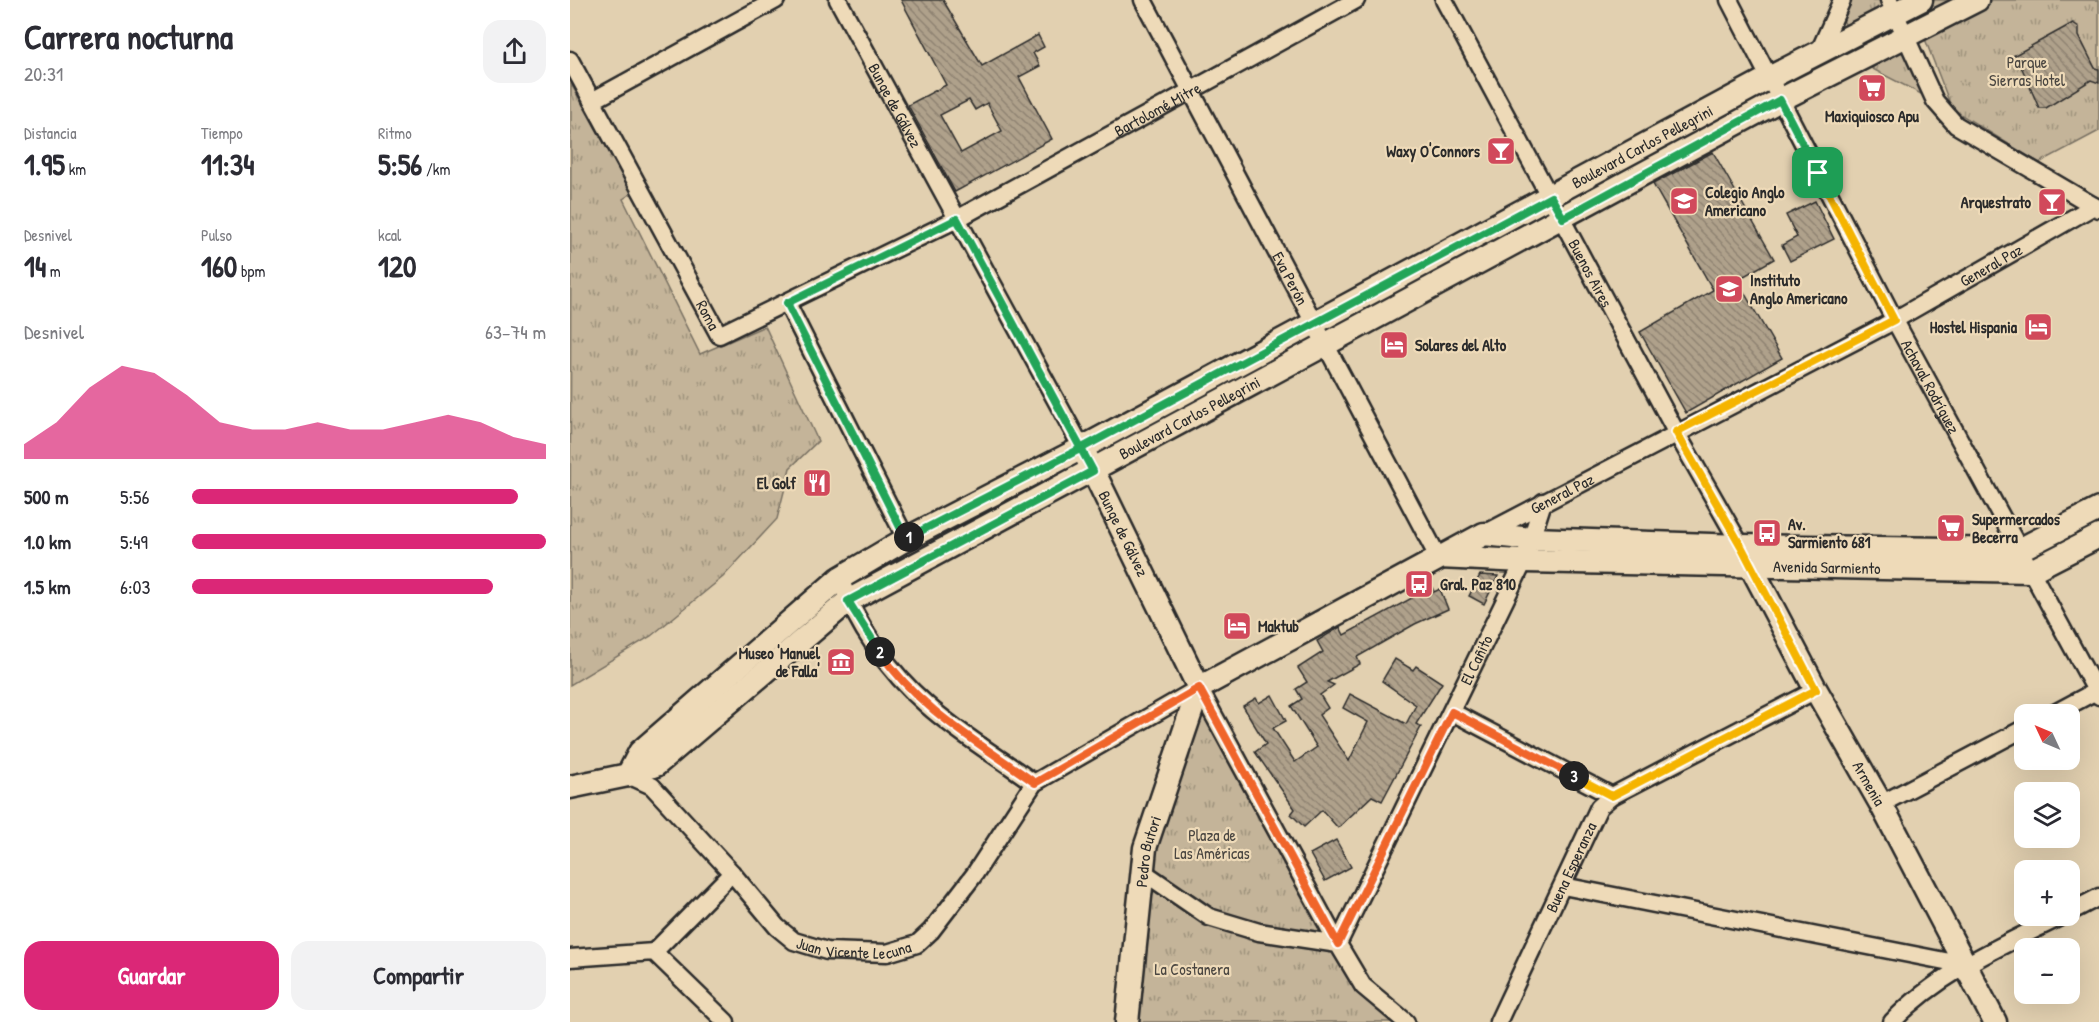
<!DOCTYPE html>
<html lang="es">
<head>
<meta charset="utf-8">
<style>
  :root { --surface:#fff; --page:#f2f2f3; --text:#2b2b33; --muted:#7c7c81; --accent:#db2777 }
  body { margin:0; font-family:"Patrick Hand",sans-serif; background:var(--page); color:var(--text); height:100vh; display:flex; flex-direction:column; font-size:22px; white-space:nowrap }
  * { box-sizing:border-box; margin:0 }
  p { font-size:20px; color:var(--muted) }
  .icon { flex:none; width:33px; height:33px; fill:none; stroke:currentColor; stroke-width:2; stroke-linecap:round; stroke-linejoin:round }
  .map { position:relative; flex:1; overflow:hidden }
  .drawer { display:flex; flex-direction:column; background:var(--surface); width:570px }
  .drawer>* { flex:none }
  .needle { width:39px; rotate:314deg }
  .tools { position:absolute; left:1444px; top:704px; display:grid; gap:12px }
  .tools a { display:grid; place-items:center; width:66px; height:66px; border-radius:12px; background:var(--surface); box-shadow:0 6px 24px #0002; font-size:30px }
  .pin { position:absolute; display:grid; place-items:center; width:51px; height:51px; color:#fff; margin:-26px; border-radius:12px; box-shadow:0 3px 9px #0006 }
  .km { position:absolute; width:30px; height:30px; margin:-15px; border-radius:50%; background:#222; color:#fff; font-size:16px; line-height:30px; text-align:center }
  .round { display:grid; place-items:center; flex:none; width:63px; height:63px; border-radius:18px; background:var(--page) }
  .headline { display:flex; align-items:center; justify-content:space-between; height:102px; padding:0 24px }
  h1 { font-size:33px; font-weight:700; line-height:45px }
  .stats { display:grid; grid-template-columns:repeat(3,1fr); gap:9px; height:102px; padding:6px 24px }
  .stats div { display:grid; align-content:center }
  .stats b { font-size:30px; font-weight:700 }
  .stats small { font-size:16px; font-weight:400 }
  .stats p { font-size:16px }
  .chart { height:168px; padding:12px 24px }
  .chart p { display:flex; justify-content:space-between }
  .chart svg { width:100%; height:108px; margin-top:6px; fill:var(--accent); opacity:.7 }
  .button { display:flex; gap:12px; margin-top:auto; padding:12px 24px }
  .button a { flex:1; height:69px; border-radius:18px; background:var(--accent); color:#fff; font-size:24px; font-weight:700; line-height:69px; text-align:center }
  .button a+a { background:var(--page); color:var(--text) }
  ul { padding:0 24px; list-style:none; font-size:20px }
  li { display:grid; grid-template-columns:96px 72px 1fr; align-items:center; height:45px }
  li i { height:15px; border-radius:8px; background:var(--accent) }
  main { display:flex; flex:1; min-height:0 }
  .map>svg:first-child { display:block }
  .grass { fill:url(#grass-tufts); stroke:#787062; stroke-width:1.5 }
  .building { fill:url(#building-back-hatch); stroke:#2b2b2b; stroke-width:1.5; fill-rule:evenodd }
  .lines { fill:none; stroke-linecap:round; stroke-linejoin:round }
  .street-casing { stroke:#2b2b2b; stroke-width:21 }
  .secondary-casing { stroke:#2b2b2b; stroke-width:27 }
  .street { stroke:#eedab8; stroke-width:16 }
  .secondary { stroke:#eedab8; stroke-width:22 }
  .split-1-casing { stroke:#fff; stroke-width:12 }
  .split-2-casing { stroke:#fff; stroke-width:12 }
  .split-3-casing { stroke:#fff; stroke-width:12 }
  .split-4-casing { stroke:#fff; stroke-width:12 }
  .split-1 { stroke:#22a559; stroke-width:8 }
  .split-2 { stroke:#22a559; stroke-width:8 }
  .split-3 { stroke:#f0652b; stroke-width:8 }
  .split-4 { stroke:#f5b400; stroke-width:8 }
  .labels { text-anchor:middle; stroke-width:4.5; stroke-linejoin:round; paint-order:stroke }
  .park-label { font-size:16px; fill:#4a4641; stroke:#eedab8 }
  .street-label { font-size:16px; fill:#2b2b2b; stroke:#eedab8 }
  .poi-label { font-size:16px; font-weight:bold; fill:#2b2b2b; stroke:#eedab8; text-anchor:start }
</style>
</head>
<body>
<main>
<section class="drawer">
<div class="headline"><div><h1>Carrera nocturna</h1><p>20:31</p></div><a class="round"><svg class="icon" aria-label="share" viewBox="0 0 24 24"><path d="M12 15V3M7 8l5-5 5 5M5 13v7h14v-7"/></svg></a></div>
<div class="stats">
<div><p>Distancia</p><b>1.95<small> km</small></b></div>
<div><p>Tiempo</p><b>11:34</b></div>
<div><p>Ritmo</p><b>5:56<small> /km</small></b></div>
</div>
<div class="stats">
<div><p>Desnivel</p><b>14<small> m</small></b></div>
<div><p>Pulso</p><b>160<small> bpm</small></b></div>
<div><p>kcal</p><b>120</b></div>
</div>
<div class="chart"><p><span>Desnivel</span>63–74 m</p>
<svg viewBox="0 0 160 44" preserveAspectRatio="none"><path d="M0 44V38L10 29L20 15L30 6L40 9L50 18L60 29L70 32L80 32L90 29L100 32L110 32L120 29L130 26L140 29L150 35L160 38V44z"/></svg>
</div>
<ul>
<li><b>500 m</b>5:56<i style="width:92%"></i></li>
<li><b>1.0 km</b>5:49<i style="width:100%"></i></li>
<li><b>1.5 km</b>6:03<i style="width:85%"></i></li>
</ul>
<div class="button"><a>Guardar</a><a>Compartir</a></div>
</section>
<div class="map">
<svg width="1529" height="1022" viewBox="0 0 1529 1022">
  <defs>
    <pattern id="grass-tufts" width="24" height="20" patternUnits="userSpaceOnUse" patternTransform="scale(1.5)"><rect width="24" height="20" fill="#c4b499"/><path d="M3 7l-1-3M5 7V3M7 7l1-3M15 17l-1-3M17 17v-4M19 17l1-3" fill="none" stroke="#9f937d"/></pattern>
    <pattern id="building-back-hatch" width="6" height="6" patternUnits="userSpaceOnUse" patternTransform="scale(1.5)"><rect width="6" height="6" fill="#afa18b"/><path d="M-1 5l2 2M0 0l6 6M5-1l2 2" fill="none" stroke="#8f8372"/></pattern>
  </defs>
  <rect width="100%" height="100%" fill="#e2d0b0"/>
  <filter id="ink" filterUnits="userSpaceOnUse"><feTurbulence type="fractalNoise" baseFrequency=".0167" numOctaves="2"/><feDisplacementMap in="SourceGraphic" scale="12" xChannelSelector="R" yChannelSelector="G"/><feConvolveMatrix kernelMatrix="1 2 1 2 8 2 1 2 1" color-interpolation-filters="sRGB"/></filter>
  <g filter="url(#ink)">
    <g class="grass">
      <polygon points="1276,0 1313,0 1328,36 1215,95 1208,81 1283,43 1271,15"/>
      <polygon points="1340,0 1529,0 1529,131 1469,163 1382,109"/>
      <polygon points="1329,43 1355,96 1291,63"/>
      <polygon points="1,84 62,193 53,199 130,354 195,326 248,441 220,468 207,519 153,577 81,636 0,685"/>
      <polygon points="629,688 768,944 640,918 679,940 764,948 835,1022 562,1022 572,871"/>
    </g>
    <g class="building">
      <path d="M331,0H373L412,66L468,35L474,47L463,53L470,66L449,77L482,139L385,192L338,105L376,85ZM399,100L405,110L417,103L432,131L391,153L370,115Z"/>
      <polygon points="1503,23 1509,27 1509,36 1525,68 1529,69 1529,83 1521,80 1476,108 1469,108 1451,66 1443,62 1443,56"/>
      <polygon points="1143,152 1204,259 1167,280 1212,358 1116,413 1070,332 1143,290 1083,184"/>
      <polygon points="1245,201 1264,239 1220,261 1212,245 1227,237 1216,215"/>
      <polygon points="910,575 928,576 914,604 899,596"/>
      <polygon points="862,587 864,592 870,589 878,609 845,624 787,657 790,664 757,682 764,685 750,695 758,708 749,715 779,761 798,722 773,708 780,694 836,724 846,705 812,681 825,659 843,670 846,666 872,683 846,724 851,727 828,771 812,801 802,796 768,828 752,810 734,827 721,814 725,809 685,752 696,744 673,706 686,698 689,703 702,695 716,721 703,728 725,762 747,747 721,706 732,699 726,689 737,682 728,668 753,652 747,641 770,627 774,635"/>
      <polygon points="766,840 781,867 755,881 740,854"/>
    </g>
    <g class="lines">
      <g class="street-casing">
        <g id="street">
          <path id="s1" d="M268,0L512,448"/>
          <path id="s2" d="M573,0L868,557"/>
          <path id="s3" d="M874,0L1106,432L1171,546"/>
          <path id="s4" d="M1159,0L1324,319L1529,696"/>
          <polyline points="1319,0 1365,101 1386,125 1529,209"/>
          <polyline points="1248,54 1272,0"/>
          <path id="s5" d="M0,60L149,335L387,219L786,0"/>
          <polyline points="22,101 206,0"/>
          <polyline points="217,303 336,539"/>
          <path id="s6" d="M914,534L1314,326L1524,206"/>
          <path d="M270,578C286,625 319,672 357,705C388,733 430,758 464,783"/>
          <polyline points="882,712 1042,796"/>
          <polyline points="1483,714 1526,691"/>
          <path id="s7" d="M58,775L82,786L162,873L207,927L224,941L257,951L317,953L347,944L361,931L404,875L464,783L629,688L768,944"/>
          <polyline points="1311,804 1455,728"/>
          <polyline points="572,871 639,917 689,932 768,944 793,986 836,1022"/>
          <polyline points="993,886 1395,965"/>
          <polyline points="1500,912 1529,897"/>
          <path id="s8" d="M768,944L954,561L973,502"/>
          <polyline points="84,952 162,873"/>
          <polyline points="0,958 84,952 156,1022"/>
          <path id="s9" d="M928,1022L1029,807L1042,796L1246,690"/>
          <path d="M1322,1022C1369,972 1434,945 1494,915"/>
        </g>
      </g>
      <g class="secondary-casing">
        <g id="secondary">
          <path id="s10" d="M517,458L629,688"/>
          <path id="s11" d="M1175,555L1246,690L1311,804L1425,1022"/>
          <path id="s12" d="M869,557L954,561L1461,571L1529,536"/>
          <polyline points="629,688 914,534 962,539 1171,546 1449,550 1529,509"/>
          <path id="s13" d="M58,775L70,752L270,578L336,539L512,448L1199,78L1351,0"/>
          <path id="s14" d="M0,787L58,775L86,765L278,601L1210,100L1407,0"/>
          <path id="s15" d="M557,1022L575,848L629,688"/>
        </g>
      </g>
      <use href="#street" class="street"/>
      <use href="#secondary" class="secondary"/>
    </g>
  </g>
  <g class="lines" filter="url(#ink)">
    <g class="split-1-casing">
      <polyline id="split-1" points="339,537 512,448 981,197 993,218 1210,100 1248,173"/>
    </g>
    <g class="split-2-casing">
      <polyline id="split-2" points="310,652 278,601 523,471 387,219 217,303 336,539 339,537"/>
    </g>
    <g class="split-3-casing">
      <path id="split-3" d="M310,652C348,709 410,743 465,783L629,688L768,944L882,712L1004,776"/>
    </g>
    <g class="split-4-casing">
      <polyline id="split-4" points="1004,776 1042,796 1246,690 1171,546 1106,432 1324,320 1248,173"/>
    </g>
    <use href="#split-1" class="split-1"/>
    <use href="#split-2" class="split-2"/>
    <use href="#split-3" class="split-3"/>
    <use href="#split-4" class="split-4"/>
  </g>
  <defs>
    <g id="supermarket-square" transform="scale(1.5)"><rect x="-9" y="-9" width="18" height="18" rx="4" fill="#d1495b" stroke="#eedab8"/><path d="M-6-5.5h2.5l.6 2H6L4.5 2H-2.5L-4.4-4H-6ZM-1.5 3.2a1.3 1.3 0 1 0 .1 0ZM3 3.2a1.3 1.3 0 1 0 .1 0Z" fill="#fff"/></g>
    <g id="bar-square" transform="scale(1.5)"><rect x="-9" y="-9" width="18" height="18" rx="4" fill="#d1495b" stroke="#eedab8"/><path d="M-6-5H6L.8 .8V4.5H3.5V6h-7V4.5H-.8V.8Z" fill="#fff"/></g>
    <g id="school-square" transform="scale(1.5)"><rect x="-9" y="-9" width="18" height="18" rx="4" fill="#d1495b" stroke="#eedab8"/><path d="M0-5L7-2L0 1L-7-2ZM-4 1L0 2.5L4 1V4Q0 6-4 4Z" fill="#fff"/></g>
    <g id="hotel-square" transform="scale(1.5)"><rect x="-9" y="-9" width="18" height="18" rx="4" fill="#d1495b" stroke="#eedab8"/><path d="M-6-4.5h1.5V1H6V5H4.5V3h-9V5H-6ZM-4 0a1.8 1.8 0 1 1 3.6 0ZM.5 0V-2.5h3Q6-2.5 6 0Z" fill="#fff"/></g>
    <g id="restaurant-square" transform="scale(1.5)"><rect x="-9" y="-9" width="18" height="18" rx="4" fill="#d1495b" stroke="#eedab8"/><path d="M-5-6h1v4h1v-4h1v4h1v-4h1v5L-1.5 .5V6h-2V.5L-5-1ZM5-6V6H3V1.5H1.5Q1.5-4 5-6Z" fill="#fff"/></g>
    <g id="bus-square" transform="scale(1.5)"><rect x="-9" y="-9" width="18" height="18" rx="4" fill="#d1495b" stroke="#eedab8"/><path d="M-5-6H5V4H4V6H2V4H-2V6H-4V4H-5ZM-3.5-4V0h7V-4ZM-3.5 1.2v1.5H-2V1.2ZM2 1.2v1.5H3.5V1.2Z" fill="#fff"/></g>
    <g id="museum-square" transform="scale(1.5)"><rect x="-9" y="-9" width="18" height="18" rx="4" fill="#d1495b" stroke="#eedab8"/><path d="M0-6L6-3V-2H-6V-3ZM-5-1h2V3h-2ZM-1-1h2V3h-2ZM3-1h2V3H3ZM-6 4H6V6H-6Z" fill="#fff"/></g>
  </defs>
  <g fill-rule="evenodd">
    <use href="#supermarket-square" x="1302" y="88"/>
    <use href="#bar-square" x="931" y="151"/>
    <use href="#school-square" x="1114" y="201"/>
    <use href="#bar-square" x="1482" y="202"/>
    <use href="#school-square" x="1159" y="289"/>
    <use href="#hotel-square" x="1468" y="327"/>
    <use href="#hotel-square" x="824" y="345"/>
    <use href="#restaurant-square" x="247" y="483"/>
    <use href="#supermarket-square" x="1381" y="528"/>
    <use href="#bus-square" x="1197" y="533"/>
    <use href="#bus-square" x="849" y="584"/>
    <use href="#hotel-square" x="667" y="626"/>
    <use href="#museum-square" x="271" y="662"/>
  </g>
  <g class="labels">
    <g class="park-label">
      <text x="1457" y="68">Parque<tspan x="1457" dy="18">Sierras Hotel</tspan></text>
      <text x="642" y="841">Plaza de<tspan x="642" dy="18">Las Américas</tspan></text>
      <text x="622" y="975">La Costanera</text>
    </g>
    <g class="street-label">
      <text dy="6" stroke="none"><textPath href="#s1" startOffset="120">Bunge de Gálvez</textPath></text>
      <text dy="6" stroke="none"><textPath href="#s5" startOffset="806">Bartolomé Mitre</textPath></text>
      <text dy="6" stroke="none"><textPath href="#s13" startOffset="1202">Boulevard Carlos Pellegrini</textPath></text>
      <text dy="6" stroke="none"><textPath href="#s6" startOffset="574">General Paz</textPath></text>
      <text dy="6" stroke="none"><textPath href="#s3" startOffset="310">Buenos Aires</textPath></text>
      <text dy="6" stroke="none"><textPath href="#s2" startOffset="315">Eva Perón</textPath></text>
      <text dy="6" stroke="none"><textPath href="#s5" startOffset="290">Roma</textPath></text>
      <text dy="6" stroke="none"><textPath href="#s4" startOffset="436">Achaval Rodríguez</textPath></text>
      <text dy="6" stroke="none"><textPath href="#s14" startOffset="729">Boulevard Carlos Pellegrini</textPath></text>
      <text dy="6" stroke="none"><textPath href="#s6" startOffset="88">General Paz</textPath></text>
      <text dy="6" stroke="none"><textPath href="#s10" startOffset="84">Bunge de Gálvez</textPath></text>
      <text dy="6" stroke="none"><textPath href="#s12" startOffset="388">Avenida Sarmiento</textPath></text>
      <text dy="6" stroke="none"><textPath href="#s8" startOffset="316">El Cañito</textPath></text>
      <text dy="6" stroke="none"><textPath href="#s11" startOffset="260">Armenia</textPath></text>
      <text dy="6" stroke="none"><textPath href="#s15" startOffset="172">Pedro Butori</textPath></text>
      <text dy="6" stroke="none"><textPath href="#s9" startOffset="171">Buena Esperanza</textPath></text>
      <text dy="6" stroke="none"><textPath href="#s7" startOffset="298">Juan Vicente Lecuna</textPath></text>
    </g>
    <g class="poi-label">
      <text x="1302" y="122" text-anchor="middle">Maxiquiosco Apu</text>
      <text x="910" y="157" text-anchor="end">Waxy O'Connors</text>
      <text x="1135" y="198">Colegio Anglo<tspan x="1135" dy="18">Americano</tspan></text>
      <text x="1461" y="208" text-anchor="end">Arquestrato</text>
      <text x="1180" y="286">Instituto<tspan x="1180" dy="18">Anglo Americano</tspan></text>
      <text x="1447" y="333" text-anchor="end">Hostel Hispania</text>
      <text x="845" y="351">Solares del Alto</text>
      <text x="226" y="489" text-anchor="end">El Golf</text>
      <text x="1402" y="525">Supermercados<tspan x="1402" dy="18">Becerra</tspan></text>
      <text x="1218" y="530">Av.<tspan x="1218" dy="18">Sarmiento 681</tspan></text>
      <text x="870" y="590">Gral. Paz 810</text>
      <text x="688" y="632">Maktub</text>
      <text x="250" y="659" text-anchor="end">Museo 'Manuel<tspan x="250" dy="18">de Falla'</tspan></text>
    </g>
  </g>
</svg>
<div class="tools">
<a><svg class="needle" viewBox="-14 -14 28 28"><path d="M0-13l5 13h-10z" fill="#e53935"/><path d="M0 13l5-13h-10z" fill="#7c7c81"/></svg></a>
<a><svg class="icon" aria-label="layers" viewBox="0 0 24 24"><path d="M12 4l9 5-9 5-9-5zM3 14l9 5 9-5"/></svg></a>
<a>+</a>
<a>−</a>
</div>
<div class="pin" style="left:1248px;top:173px;background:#1e9e55"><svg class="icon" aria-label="arrive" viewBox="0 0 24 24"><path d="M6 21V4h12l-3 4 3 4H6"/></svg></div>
<b class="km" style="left:339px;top:537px">1</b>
<b class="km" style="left:310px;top:652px">2</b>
<b class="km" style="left:1004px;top:776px">3</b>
</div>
</main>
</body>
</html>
